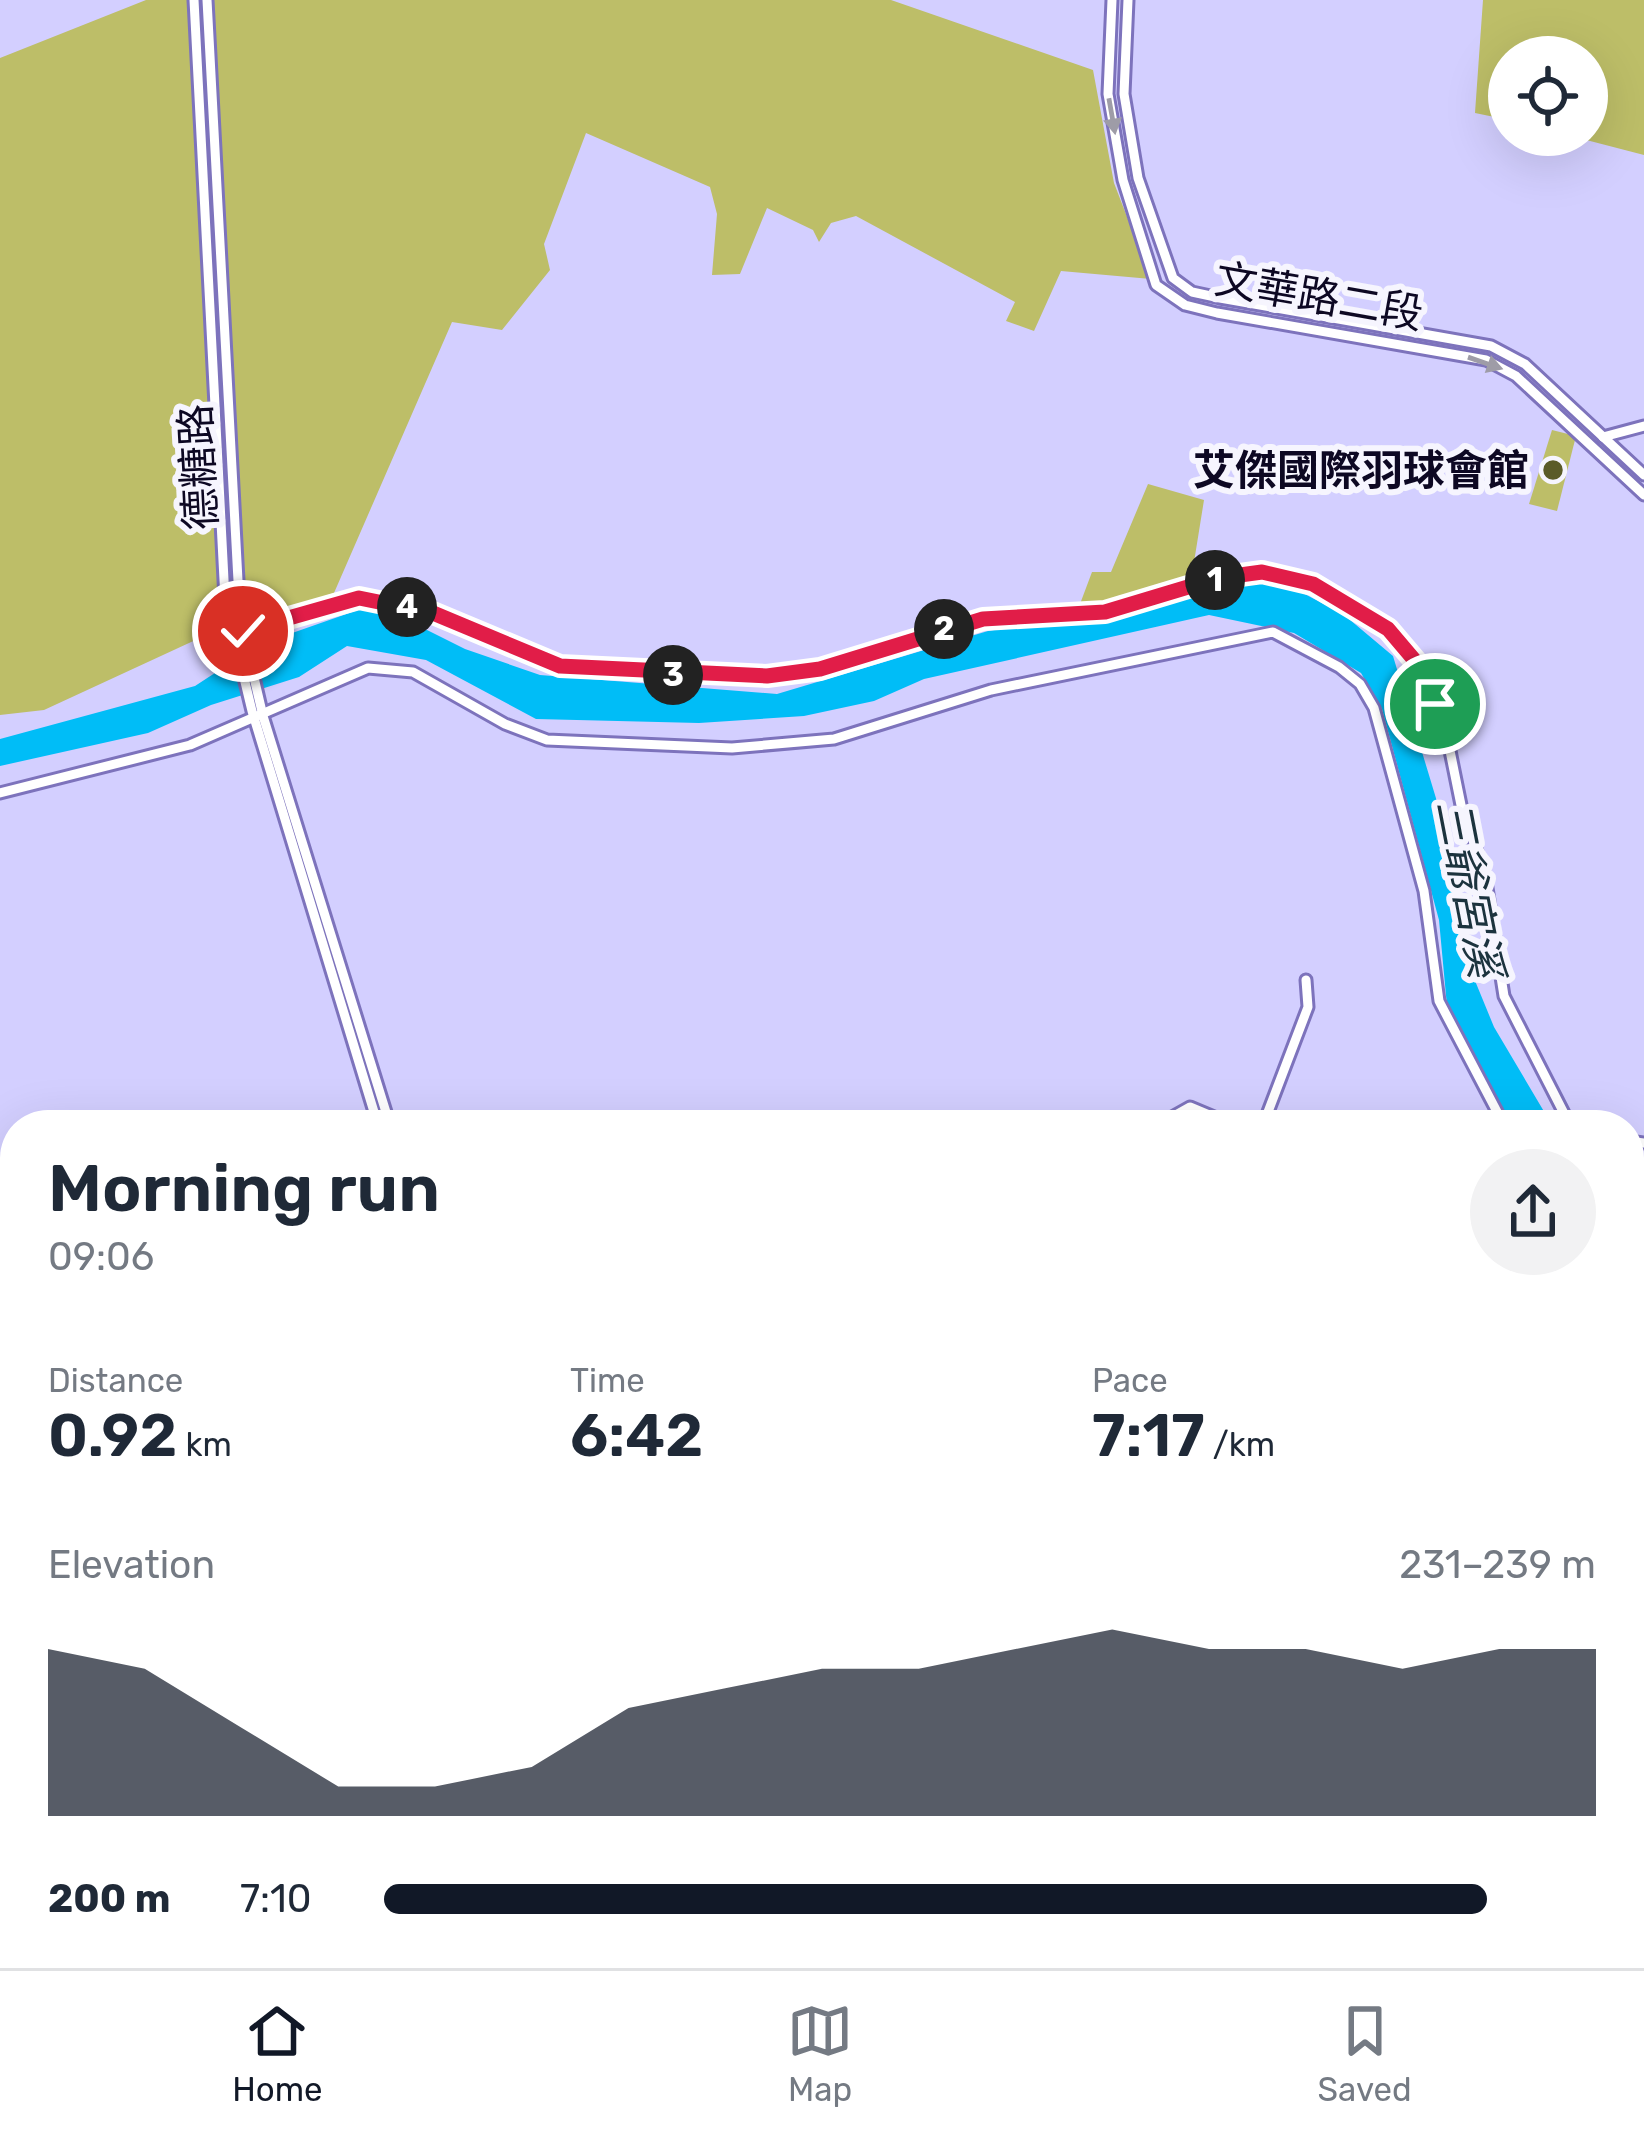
<!DOCTYPE html>
<html lang="en">
<head>
<meta charset="utf-8">
<style>
  :root { --surface:#fff; --page:#f2f2f3; --text:#1f2937; --muted:#747a83; --line:#e0e1e3; --accent:#111827 }
  body { margin:0; font-family:Rubik,"Noto Sans TC",sans-serif; background:var(--page); color:var(--text); height:100vh; display:flex; flex-direction:column; font-size:45px; white-space:nowrap }
  * { box-sizing:border-box; margin:0 }
  p { font-size:39px; color:var(--muted) }
  .icon { flex:none; width:66px; height:66px; fill:none; stroke:currentColor; stroke-width:2; stroke-linecap:round; stroke-linejoin:round }
  .map { position:relative; flex:1; overflow:hidden }
  .panel { position:absolute; left:0px; top:1110px; width:1644px; height:858px; display:flex; flex-direction:column; background:var(--surface); border-radius:48px 48px 0 0; box-shadow:0 12px 48px #0002 }
  .panel>* { flex:none }
  .buttons { position:absolute; left:1488px; top:36px; display:grid; gap:24px }
  .buttons a { display:grid; place-items:center; width:120px; height:120px; border-radius:50%; background:var(--surface); box-shadow:0 12px 48px #0002; font-size:60px }
  .pin { position:absolute; display:grid; place-items:center; width:102px; height:102px; color:#fff; margin:-51px; border:6px solid #fff; border-radius:50%; box-shadow:0 3px 12px #0007 }
  .km { position:absolute; width:60px; height:60px; margin:-30px; border-radius:50%; background:#222; color:#fff; font-size:33px; line-height:60px; text-align:center }
  .round { display:grid; place-items:center; flex:none; width:126px; height:126px; border-radius:63px; background:var(--page) }
  .head { display:flex; align-items:center; justify-content:space-between; height:204px; padding:0 48px }
  h1 { font-size:66px; font-weight:600; line-height:90px }
  .stats { display:grid; grid-template-columns:repeat(3,1fr); gap:18px; height:204px; padding:12px 48px }
  .stats div { display:grid; align-content:center }
  .stats b { font-size:60px; font-weight:600 }
  .stats small { font-size:33px; font-weight:400 }
  .stats p { font-size:33px }
  .chart { height:336px; padding:24px 48px }
  .chart p { display:flex; justify-content:space-between }
  .chart svg { width:100%; height:216px; margin-top:12px; fill:var(--accent); opacity:.7 }
  ul { padding:0 48px; list-style:none; font-size:39px }
  li { display:grid; grid-template-columns:192px 144px 1fr; align-items:center; height:90px }
  li i { height:30px; border-radius:15px; background:var(--accent) }
  .tabs { display:flex; justify-content:space-around; align-items:center; height:168px; border-top:3px solid var(--line); background:var(--surface); font-size:33px; color:var(--muted) }
  .tabs a { display:grid; justify-items:center; gap:6px }
  .tabs .selected { color:var(--accent) }
  .map>svg:first-child { display:block }
  .green { fill:#bdbe68 }
  .water { fill:#00bdf7 }
  .lines { fill:none; stroke-linecap:round; stroke-linejoin:round }
  .minor-casing { stroke:#7d73bc; stroke-width:15 }
  .highway-casing { stroke:#7d73bc; stroke-width:20 }
  .minor { stroke:#fff; stroke-width:9 }
  .highway { stroke:#fff; stroke-width:14 }
  .oneway { fill:#9e9ca7 }
  .route-casing { stroke:#fff; stroke-width:24 }
  .route { stroke:#e11d48; stroke-width:15 }
  .poi-dot { fill:#5b5b28; stroke:#f6f5fe; stroke-width:4.5 }
  .labels { text-anchor:middle; stroke-width:12; stroke-linejoin:round; paint-order:stroke }
  .street-label { font-size:42px; fill:#0d0823; stroke:#f6f5fe }
  .poi-label { font-size:42px; font-weight:bold; fill:#0d0823; stroke:#f6f5fe; text-anchor:end }
  .water-label { font-size:45px; font-style:italic; fill:#1c333e; stroke:#f6f5fe }
</style>
</head>
<body>
<div class="map">
<svg width="1644" height="1968" viewBox="0 0 1644 1968">
  <rect width="100%" height="100%" fill="#d3cfff"/>
  <g class="green">
    <polygon points="146,0 891,0 1093,70 1114,183 1151,279 1061,271 1034,331 1006,321 1015,302 856,216 831,223 819,242 813,230 767,208 740,274 712,275 717,214 710,187 586,133 544,244 550,270 502,330 452,322 334,593 202,637 44,710 0,715 0,58"/>
    <polygon points="1483,0 1644,0 1644,155 1567,135 1587,135 1587,57 1509,57 1509,120 1475,113"/>
    <polygon points="1552,430 1576,436 1557,511 1529,504"/>
    <polygon points="1148,484 1204,500 1190,587 1077,612 1092,572 1111,572"/>
    <polygon points="343,1953 472,1953 468,1968 349,1968"/>
  </g>
  <polygon class="water" points="1274,578 1343,614 1393,656 1461,881 1462,949 1494,1027 1552,1125 1515,1125 1490,1092 1447,1006 1439,920 1382,709 1361,673 1294,633 1209,615 924,679 874,701 804,716 699,723 536,719 426,660 347,646 299,677 211,705 148,733 0,766 0,739 195,686 258,645 375,604 465,649 540,675 777,694 988,631 1150,606 1232,580"/>
  <g class="lines">
    <g class="minor-casing">
      <g id="minor">
        <polyline points="194,0 225,599 252,711 378,1125"/>
        <polyline points="207,0 240,618 263,716 390,1125"/>
        <polyline points="1112,0 1108,94 1123,180 1156,285 1185,305 1217,313 1486,360 1516,376 1644,495"/>
        <polyline points="1128,0 1124,94 1138,178 1173,278 1192,292 1220,298 1491,346 1525,364 1644,475"/>
        <polyline points="1603,437 1644,426"/>
        <polyline points="232,638 359,598 433,613 560,666 767,676 820,669 983,619 1105,612 1241,573 1303,580 1387,629 1422,672 1447,736 1461,805 1485,875 1504,996 1570,1125"/>
        <polyline points="0,793 190,745 368,668 413,672 505,724 547,740 732,748 834,739 991,690 1273,632 1339,667 1360,684 1374,708 1424,891 1439,1001 1504,1125"/>
        <polyline points="1158,1125 1190,1107 1233,1125"/>
        <polyline points="1263,1125 1308,1007 1306,980"/>
        <polyline points="1629,1141 1644,1143"/>
        <polyline points="1629,1204 1644,1206"/>
        <polyline points="1629,1270 1644,1248"/>
        <polyline points="632,1953 636,1968"/>
        <polyline points="643,1953 647,1968"/>
        <polyline points="1182,1953 1203,1968"/>
        <polyline points="668,1968 676,1953"/>
        <polyline points="1154,1968 1165,1953"/>
      </g>
    </g>
    <g class="highway-casing">
      <g id="highway">
        <polyline points="0,1783 15,1783"/>
        <polyline points="0,1798 15,1797"/>
        <polyline points="0,1836 15,1835"/>
        <polyline points="1629,1844 1644,1845"/>
        <polyline points="1629,1871 1644,1872"/>
      </g>
    </g>
    <use href="#minor" class="minor"/>
    <use href="#highway" class="highway"/>
  </g>
  <defs><path id="oneway-solid" d="M-6-.8H1V-3.2L6.5 0L1 3.2V.8H-6Z" transform="scale(3)"/></defs>
  <g class="oneway">
    <use href="#oneway-solid" transform="translate(1112 116) rotate(80)"/>
    <use href="#oneway-solid" transform="translate(1485 363) rotate(19)"/>
  </g>
  <g class="lines">
    <g class="route-casing">
      <polyline id="route" points="243,631 359,598 433,613 560,666 767,676 820,669 983,619 1105,612 1218,578 1262,572 1313,584 1388,629 1416,662 1435,704"/>
    </g>
    <use href="#route" class="route"/>
  </g>
  <circle class="poi-dot" cx="1553" cy="470" r="12"/>
  <g class="labels">
    <g class="street-label">
      <text transform="translate(1319 296) rotate(10)" y="15">文華路二段</text>
      <text transform="translate(198 467) rotate(-93)" y="15">德糖路</text>
    </g>
    <g class="poi-label">
      <text x="1529" y="485">艾傑國際羽球會館</text>
    </g>
    <g class="water-label">
      <text transform="translate(1470 888) rotate(79)" y="16">三爺宮溪</text>
    </g>
  </g>
</svg>
<div class="buttons">
<a><svg class="icon" aria-label="locate" viewBox="0 0 24 24"><circle cx="12" cy="12" r="6"/><path d="M12 2v4M12 18v4M2 12h4M18 12h4"/></svg></a>
</div>
<div class="pin" style="left:1435px;top:704px;background:#1e9e55"><svg class="icon" aria-label="arrive" viewBox="0 0 24 24"><path d="M6 21V4h12l-3 4 3 4H6"/></svg></div>
<div class="pin" style="left:243px;top:631px;background:#d93025"><svg class="icon" aria-label="check" viewBox="0 0 24 24"><path d="M5 12l5 5 9-10"/></svg></div>
<b class="km" style="left:1215px;top:580px">1</b>
<b class="km" style="left:944px;top:629px">2</b>
<b class="km" style="left:673px;top:675px">3</b>
<b class="km" style="left:407px;top:607px">4</b>
<section class="panel">
<div class="head"><div><h1>Morning run</h1><p>09:06</p></div><a class="round"><svg class="icon" aria-label="share" viewBox="0 0 24 24"><path d="M12 15V3M7 8l5-5 5 5M5 13v7h14v-7"/></svg></a></div>
<div class="stats">
<div><p>Distance</p><b>0.92<small> km</small></b></div>
<div><p>Time</p><b>6:42</b></div>
<div><p>Pace</p><b>7:17<small> /km</small></b></div>
</div>
<div class="chart"><p><span>Elevation</span>231–239 m</p>
<svg viewBox="0 0 160 44" preserveAspectRatio="none"><path d="M0 44V10L10 14L20 26L30 38L40 38L50 34L60 22L70 18L80 14L90 14L100 10L110 6L120 10L130 10L140 14L150 10L160 10V44z"/></svg>
</div>
<ul>
<li><b>200 m</b>7:10<i style="width:91%"></i></li>
</ul>
</section>
</div>
<nav class="tabs">
<a class="selected"><svg class="icon" aria-label="home" viewBox="0 0 24 24"><path d="M3 11l9-7 9 7M6 9v11h12V9"/></svg>Home</a>
<a><svg class="icon" aria-label="map" viewBox="0 0 24 24"><path d="M3 6l6-2 6 2 6-2v14l-6 2-6-2-6 2zM9 4v14M15 6v14"/></svg>Map</a>
<a><svg class="icon" aria-label="saved" viewBox="0 0 24 24"><path d="M7 4h10v16l-5-4-5 4z"/></svg>Saved</a>
</nav>
</body>
</html>
